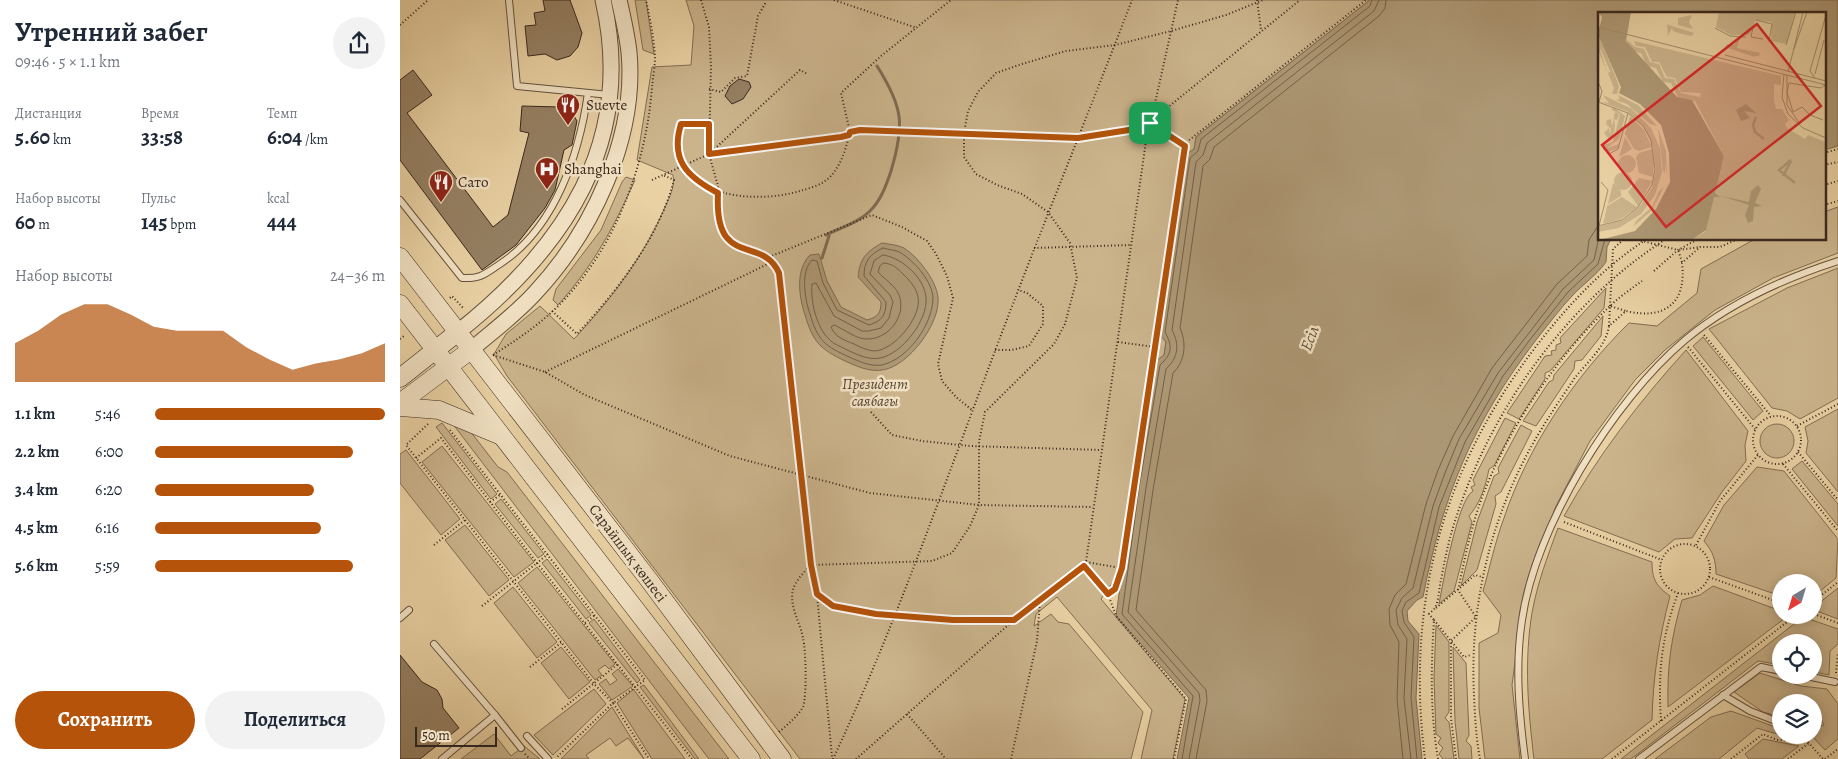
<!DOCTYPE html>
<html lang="ru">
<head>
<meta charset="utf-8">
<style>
  :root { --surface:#fff; --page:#f2f2f3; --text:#1f2937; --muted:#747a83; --accent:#b45309 }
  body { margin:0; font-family:Alegreya,serif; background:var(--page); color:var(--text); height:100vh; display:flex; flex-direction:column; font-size:19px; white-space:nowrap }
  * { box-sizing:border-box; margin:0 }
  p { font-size:16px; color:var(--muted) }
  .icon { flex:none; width:28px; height:28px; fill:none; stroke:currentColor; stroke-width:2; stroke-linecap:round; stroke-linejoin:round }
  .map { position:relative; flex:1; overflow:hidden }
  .details { display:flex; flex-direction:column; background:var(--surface); width:400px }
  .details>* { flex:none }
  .needle { width:32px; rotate:218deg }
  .controls { position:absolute; left:1372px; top:574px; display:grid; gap:10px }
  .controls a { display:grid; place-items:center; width:50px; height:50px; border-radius:50%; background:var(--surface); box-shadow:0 2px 12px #0003; font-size:25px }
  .scale { position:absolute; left:15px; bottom:12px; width:82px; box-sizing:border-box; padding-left:5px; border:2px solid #39281d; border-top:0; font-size:14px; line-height:18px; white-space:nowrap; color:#39281d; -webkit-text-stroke:4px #f1e1c3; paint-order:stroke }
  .pin { position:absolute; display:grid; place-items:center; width:42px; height:42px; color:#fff; margin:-21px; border-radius:10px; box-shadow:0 2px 8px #0006 }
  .round { display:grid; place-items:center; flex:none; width:52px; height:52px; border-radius:26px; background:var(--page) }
  .headline { display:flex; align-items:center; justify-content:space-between; height:85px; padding:0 15px }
  h1 { font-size:28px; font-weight:700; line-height:38px }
  .metrics { display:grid; grid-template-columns:repeat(3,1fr); gap:8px; height:85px; padding:5px 15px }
  .metrics div { display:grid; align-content:center }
  .metrics b { font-size:21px; font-weight:700 }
  .metrics small { font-size:14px; font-weight:400 }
  .metrics p { font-size:14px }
  .chart { height:140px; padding:10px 15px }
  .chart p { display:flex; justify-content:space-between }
  .chart svg { width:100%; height:90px; margin-top:5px; fill:var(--accent); opacity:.7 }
  .primary-button { display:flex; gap:10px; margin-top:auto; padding:10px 15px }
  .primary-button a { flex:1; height:58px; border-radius:30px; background:var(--accent); color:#fff; font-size:20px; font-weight:700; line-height:58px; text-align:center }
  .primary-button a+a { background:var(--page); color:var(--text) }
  ul { padding:0 15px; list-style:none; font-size:16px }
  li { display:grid; grid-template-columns:80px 60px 1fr; align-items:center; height:38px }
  li i { height:12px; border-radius:6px; background:var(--accent) }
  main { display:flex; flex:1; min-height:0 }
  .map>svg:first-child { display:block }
  .green { fill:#cbb48c; stroke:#826e54 }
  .water { fill:#ad9875; stroke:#7f6b52 }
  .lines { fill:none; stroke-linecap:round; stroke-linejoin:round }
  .shore { stroke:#736049; stroke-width:1 }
  .stream { stroke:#7f6b52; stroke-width:3 }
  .building { fill:#958063; stroke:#39281d }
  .service-casing { stroke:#65523e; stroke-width:8 }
  .tertiary-casing { stroke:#65523e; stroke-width:17 }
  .secondary-casing { stroke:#39281d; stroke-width:19 }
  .path { stroke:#39281d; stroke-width:2; stroke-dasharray:1 2.5; stroke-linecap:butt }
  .service { stroke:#f1e1c3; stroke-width:6 }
  .tertiary { stroke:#f1e1c3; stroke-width:15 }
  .secondary { stroke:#f1e1c3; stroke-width:18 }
  .route-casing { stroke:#fff; stroke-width:10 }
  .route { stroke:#b45309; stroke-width:6 }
  .labels { text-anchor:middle; stroke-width:5; stroke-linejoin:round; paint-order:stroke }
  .poi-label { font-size:15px; fill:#39281d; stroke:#f1e1c3; text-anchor:start }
  .park-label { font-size:15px; font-style:italic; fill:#564433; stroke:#f1e1c3 }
  .street-label { font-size:15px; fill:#39281d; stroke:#f1e1c3 }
  .water-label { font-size:16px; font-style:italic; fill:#5c4a37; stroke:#f1e1c3 }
  .inset-river { fill:none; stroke:#ad9875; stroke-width:2.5 }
  .inset-road { fill:none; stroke:#a38d6d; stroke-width:1 }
  .view { fill:#d62828; fill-opacity:0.15; stroke:#d62828; stroke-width:2.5 }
  .inset-edge { fill:none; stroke:#39281d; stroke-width:2.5 }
</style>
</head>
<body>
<main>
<section class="details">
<div class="headline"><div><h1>Утренний забег</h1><p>09:46 · 5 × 1.1 km</p></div><a class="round"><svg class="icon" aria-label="share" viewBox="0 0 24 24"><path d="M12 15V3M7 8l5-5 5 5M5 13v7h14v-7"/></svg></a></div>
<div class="metrics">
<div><p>Дистанция</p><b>5.60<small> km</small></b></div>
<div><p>Время</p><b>33:58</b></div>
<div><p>Темп</p><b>6:04<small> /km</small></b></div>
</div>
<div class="metrics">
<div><p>Набор высоты</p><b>60<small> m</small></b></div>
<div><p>Пульс</p><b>145<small> bpm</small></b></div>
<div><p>kcal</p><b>444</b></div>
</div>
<div class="chart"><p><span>Набор высоты</span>24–36 m</p>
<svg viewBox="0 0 160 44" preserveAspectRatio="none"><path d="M0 44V25L10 19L20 11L30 6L40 6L50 11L60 17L70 19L80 19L90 19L100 27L110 33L120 38L130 35L140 33L150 30L160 25V44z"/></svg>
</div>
<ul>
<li><b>1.1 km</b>5:46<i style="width:100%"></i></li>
<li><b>2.2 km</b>6:00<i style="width:86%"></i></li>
<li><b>3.4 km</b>6:20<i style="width:69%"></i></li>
<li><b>4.5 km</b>6:16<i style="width:72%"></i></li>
<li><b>5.6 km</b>5:59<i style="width:86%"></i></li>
</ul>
<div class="primary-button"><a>Сохранить</a><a>Поделиться</a></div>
</section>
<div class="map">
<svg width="1438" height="759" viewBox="0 0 1438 759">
  <rect width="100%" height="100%" fill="#e9d1a3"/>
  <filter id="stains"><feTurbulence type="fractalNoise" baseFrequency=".004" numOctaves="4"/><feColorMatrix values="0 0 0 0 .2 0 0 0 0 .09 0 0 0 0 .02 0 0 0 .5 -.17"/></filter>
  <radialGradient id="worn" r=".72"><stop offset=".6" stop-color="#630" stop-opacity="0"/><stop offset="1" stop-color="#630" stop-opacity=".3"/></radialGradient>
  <g class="green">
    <polygon points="235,0 246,0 254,54 243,50"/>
    <path d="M286,0H970L796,137L764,356L756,361L720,572L701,599L785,699L773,759H741L752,710L657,597L636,614L634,626L651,614L658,622L669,624L743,712L731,759H400L107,376L94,354L106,334L140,306L174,339C211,299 243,258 265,207C270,196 275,187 273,175L237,160L252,67L291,65L294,26Z"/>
    <path d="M226,177L235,180C214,227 193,266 158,305L153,300L156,289L201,230L222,182Z"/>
    <path d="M1438,207V253L1373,278L1315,310L1265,350L1235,380L1190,441L1156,506L1125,588L1112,685L1120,759H1085L1079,708V643L1098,633L1101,615L1083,591C1090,567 1095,542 1104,518C1128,446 1175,376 1229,323L1257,326L1297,293L1301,269L1355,239H1424V212Z"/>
    <polygon points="1438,268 1438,398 1400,419 1387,411 1372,408 1309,329 1387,288"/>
    <polygon points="1206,288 1204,308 1150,371 1145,373 1145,379 1119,419 1107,413 1145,356 1152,355 1151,351 1156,350 1156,345 1161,343 1160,338"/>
    <polygon points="1203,316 1201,336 1182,360 1175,361 1174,369 1136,426 1123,421 1149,382 1153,380 1154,375"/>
    <polygon points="1303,337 1363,411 1353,420 1293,346"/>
    <path d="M1286,350L1348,431L1345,445L1346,461L1322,492L1292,538L1275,539L1259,552L1164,516C1198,455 1239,402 1286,350Z"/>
    <polygon points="1438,409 1438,492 1406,453 1408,441 1405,427"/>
    <path d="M1105,418L1116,423L1094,466L1089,469C1086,485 1080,504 1069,516L1072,522L1054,591L1039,604C1043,582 1058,499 1073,491L1071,487L1075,485L1073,480Z"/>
    <polygon points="49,419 70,431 98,467 107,472 329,759 309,759"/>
    <polygon points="42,423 97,494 91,499 36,427"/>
    <circle cx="1377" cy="441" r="17"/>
    <polygon points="1121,425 1132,431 1101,492 1095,496 1096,504 1077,570 1061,586 1077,522 1094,476 1099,473 1098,468"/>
    <polygon points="42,446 134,562 114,577 22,462"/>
    <polygon points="6,450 60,519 41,535 0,483 0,454"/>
    <polygon points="1402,461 1438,504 1438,526 1392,469"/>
    <path d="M1357,467L1384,471L1438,539L1436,578L1414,596V582H1381V596L1316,574C1316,560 1313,552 1304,541L1324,505Z"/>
    <polygon points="101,499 144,554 138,558 95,504"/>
    <polygon points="65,525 109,580 89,596 45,540"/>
    <path d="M1158,528L1252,562C1252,579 1256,586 1270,596C1259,638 1253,677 1252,720L1202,759H1134C1128,710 1124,661 1132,613C1137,584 1148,555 1158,528Z"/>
    <polygon points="147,559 191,615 186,619 142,563"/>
    <polygon points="137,567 215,664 209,669 205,665 198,670 202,675 195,680 118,583"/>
    <path d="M1313,586L1381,611V615H1389L1268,707C1267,667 1271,638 1282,600L1300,595Z"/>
    <polygon points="113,587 157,642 137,658 94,603"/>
    <polygon points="1438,588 1438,619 1414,610 1414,607"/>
    <polygon points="1403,617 1438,629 1438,644 1430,651 1429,675 1414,672 1414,642 1381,642 1381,665 1358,661 1231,759 1221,759"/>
    <polygon points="194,619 240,680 237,683 189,623"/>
    <polygon points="1036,625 1049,642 1049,712 1045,718 1049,722 1054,759 1043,759 1039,754 1043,748 1038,743 1041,738 1036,734 1034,678"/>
    <polygon points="161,647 190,682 169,699 141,663"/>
    <polygon points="1053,647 1066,663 1069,735 1066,741 1071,746 1072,759 1059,759 1055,721"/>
    <polygon points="218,669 233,686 212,700 199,684 206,679 210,685 217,680 212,674"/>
    <polygon points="1360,673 1401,686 1427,689 1438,704 1438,739 1425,750 1411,735 1414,735 1414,728 1424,725 1419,715 1414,716 1414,702 1381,702 1381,717 1363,712 1334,692"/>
    <polygon points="244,685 299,759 295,759 240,687"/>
    <polygon points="194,689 206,704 153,755 134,735"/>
    <polygon points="234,689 234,690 285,759 252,759 217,703"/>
    <polygon points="212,707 244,759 228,738 216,746 210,738 186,755 189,759 161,759"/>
    <path d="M1331,711L1381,729V735H1409C1390,738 1375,734 1357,728L1319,759H1255L1311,717Z"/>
    <polygon points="94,734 111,756 124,746 140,759 61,759"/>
    <polygon points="1363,739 1399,746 1382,759 1349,759 1345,754"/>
  </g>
  <g class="water">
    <path d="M970,0H1438V146L1424,150V14H1199V239H1211L1207,247L1206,262C1197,275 1183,284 1172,296C1159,310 1147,326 1136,340C1072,424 1043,495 1023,597L1017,600L1007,611L1008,621L1019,634L1016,698L1022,759H777L789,698L716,616L734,487L756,361L764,355L766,342L760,335L785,155L794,149L796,137Z"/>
    <path d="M482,243C488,244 498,245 504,248C518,257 536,280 538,297C541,323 508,367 482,370C469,372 456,366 445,361C420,349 413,342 405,315C399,297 395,270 410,255L419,254L427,281L441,307L467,320C478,317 481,313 481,302L458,277C460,258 466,252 482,243Z"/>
  </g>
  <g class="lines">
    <g class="shore">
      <path d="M483,248C489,250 497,250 501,253C515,262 533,282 533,299C532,325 508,359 482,365C469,367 456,360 445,355C423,345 417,338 410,314C405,300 400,272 412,260L417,261L423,283L437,310L469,325C482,321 486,315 486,302L464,276C464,261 470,254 483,248Z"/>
      <path d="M483,255C501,257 525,278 526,298C528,320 502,354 480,358C466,361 450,351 437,345C418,336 410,303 412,284L416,283L434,316L462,331H469L481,328L489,318L493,302L490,295L470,274L474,261Z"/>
      <path d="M484,263C493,264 497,268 503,274C510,281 516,287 518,297C522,315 498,345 480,350C472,353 462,348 454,344C444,340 435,337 431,327L434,325C444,329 456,339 466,339C488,340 507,316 499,295C495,285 484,279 478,272L480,266Z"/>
      <path d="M782,759L793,696L722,614L739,488L760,365C772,354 773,347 765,332L790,158L798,151L801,139L970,6L972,0"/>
      <path d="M789,759L800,700L799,693L728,612L746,488L766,369C778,358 780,345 772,330L796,162L803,155L807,143L974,11L979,0"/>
      <path d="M796,759L807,701L806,690L736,610L753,490L773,373C785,361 787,344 780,328L803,166L810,159L814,147L979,16L985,8L986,0"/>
      <polyline points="1003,759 997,699 999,642 990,625 989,609 995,595 1006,584 1026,504 1038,470 1053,436 1092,368 1157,284 1187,256 1189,240 1199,224"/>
      <polyline points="1011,759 1004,698 1007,639 998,625 996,610 1002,598 1013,588 1033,506 1045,473 1059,439 1098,373 1163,289 1194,260 1199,237"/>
      <polyline points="1017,759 1011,698 1014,637 1004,622 1002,611 1006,602 1019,593 1039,507 1065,442 1103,376 1132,337 1168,292 1198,264 1205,239"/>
    </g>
    <g class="stream">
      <path d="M426,235C440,228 458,223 470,211C481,200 486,186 491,171C505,124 503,107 477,66"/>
      <polyline points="422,258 429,236"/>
    </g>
  </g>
  <g class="building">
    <polygon points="143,0 170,0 182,33 178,47 170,56 157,60 145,54 128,56 125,26 136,25 134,13 145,11"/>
    <polygon points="13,70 32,95 7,113 93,227 108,215 129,133 120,131 122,106 160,107 171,111 177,121 172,145 164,150 155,190 145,208 116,245 82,270 0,160 0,80"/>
    <polygon points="339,79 349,82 351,87 343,99 332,104 325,96 330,86"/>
    <polygon points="0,655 22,682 37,690 42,699 43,708 59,728 20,759 0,759"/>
  </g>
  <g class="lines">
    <g class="service-casing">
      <g id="service">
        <polyline points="109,0 117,86 210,95"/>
        <path d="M0,200L62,278C81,279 85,274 100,264C155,228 179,155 188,93"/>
        <polyline points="0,618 9,610"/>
        <polyline points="34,644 95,715 42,759"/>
        <polyline points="1402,675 1435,682"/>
        <polyline points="1323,695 1350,711 1381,723"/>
        <polyline points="95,715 121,748"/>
        <polyline points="1414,724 1418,723"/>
        <polyline points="127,736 148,759"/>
        <path d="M1125,759C1119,713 1115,666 1122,620C1135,527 1213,401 1285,340C1328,304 1385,278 1438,261"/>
        <polyline points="1239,759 1361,667 1381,671"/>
      </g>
    </g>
    <g class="tertiary-casing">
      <g id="tertiary">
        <path d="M58,332C165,247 236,142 203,0"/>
        <path d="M72,349C93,331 116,314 135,293C192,232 237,138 229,52C227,35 223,17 219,0"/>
      </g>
    </g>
    <g class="secondary-casing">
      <g id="secondary">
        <polyline points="0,257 249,580 382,759"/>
        <polyline points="0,304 351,759"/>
        <polyline points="0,378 58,332"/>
        <polyline points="0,403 72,349"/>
        <polyline points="0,407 39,410 99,435"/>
      </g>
    </g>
    <g class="path">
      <polyline points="301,0 309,27 311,67 309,154 318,186 317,215 322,232 342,249 369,257 374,261 379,273 387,324 397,449 411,565 417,594 433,606 476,614 553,620 614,620"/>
      <polyline points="434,0 517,28"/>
      <polyline points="857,0 861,30"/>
      <polyline points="0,25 28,0"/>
      <polyline points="309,89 321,92 335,78 347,76 358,16 366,2"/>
      <polyline points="751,121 778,0"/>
      <polyline points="750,123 785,146"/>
      <path d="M308,124H281C259,195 351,206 400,191C410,188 422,185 430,177C442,164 446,148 450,132L564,133L678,138L748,127"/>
      <polyline points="450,132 441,93 481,56 551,0"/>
      <polyline points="1424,153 1438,149"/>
      <polyline points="309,154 449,135"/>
      <polyline points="1424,165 1438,162"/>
      <polyline points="252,180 309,154 400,70 407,74"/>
      <polyline points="1424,185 1438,181"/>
      <polyline points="1424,205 1438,201"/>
      <polyline points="1234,239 1278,250"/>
      <polyline points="634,248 731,245"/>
      <polyline points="369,257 472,215 502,227 527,241 536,254 547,276 553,298 538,364 542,381 556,397 572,410"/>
      <polyline points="1282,262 1278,250 1300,247"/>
      <polyline points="1254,271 1278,250 1298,239"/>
      <polyline points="50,298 52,296 64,309"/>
      <polyline points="1210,306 1213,249 1224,239"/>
      <path d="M152,311L177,334C217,291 259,238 274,180L263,175"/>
      <polyline points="1209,326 1210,306 1226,311"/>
      <polyline points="1304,335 1371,416"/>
      <polyline points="0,339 4,336"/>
      <polyline points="718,342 755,347"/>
      <polyline points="1288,347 1355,429"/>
      <polyline points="595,350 611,350 629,346 643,324 643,306 627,293 618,290"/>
      <polyline points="93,355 145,372 185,395 330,456 470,493 579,505 693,507"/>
      <path d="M93,355C115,341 136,327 155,309C214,252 246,167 252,87C253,77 255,66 255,57C254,38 250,19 246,0"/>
      <polyline points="145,372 374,261"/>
      <polyline points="471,412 492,435 522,441 570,446 701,450"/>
      <circle cx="1377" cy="440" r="24"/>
      <polyline points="28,424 6,445 194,684 213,703 157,757"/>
      <polyline points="1397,426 1438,404"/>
      <polyline points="50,430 245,680 213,703 249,759"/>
      <polyline points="1398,452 1438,500"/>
      <polyline points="16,458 41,438 137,563 148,554"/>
      <polyline points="1383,464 1438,531"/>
      <polyline points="90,502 100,495"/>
      <polyline points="1164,522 1262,560"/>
      <circle cx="1285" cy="569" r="25"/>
      <polyline points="34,545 65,520"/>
      <polyline points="1296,545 1320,501 1358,455"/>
      <polyline points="686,562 721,568"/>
      <polyline points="684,567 708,594"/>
      <polyline points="1309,577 1381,603"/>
      <polyline points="417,595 432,757"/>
      <polyline points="1414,601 1438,582"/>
      <polyline points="82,606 137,563 292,759"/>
      <polyline points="1036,608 1075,575 1082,577"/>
      <polyline points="1414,614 1438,623"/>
      <polyline points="1034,620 1064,657 1071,655"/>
      <polyline points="185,623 195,615"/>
      <polyline points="130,667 162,642"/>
      <polyline points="1436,673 1438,653"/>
      <polyline points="162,709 218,664"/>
      <polyline points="507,714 546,759"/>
      <path d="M1261,721C1258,672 1261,639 1278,593"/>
      <path d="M379,732C388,724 397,717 403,707C407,697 406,650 403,638C400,622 389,606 393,590C395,581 405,571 411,565L532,561L552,553L570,526L579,505V442L585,412L654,344L665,324L677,278L670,243L648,212L622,194L597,185L576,174L564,157V133L568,111L578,92L596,73L622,64L666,51L715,45L771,31L826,15L863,0"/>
      <polyline points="125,754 130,759"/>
      <path d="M433,759C494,629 541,493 592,359C637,239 686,120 732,0"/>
      <polyline points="456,759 614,620 684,566 686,562 748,127 751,121 900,0"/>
      <polyline points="611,759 637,641 640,600"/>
      <polyline points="774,759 786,699 716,616 708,594 715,589 722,568 783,151 788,141 966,0"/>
      <path d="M1025,759C1005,602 1043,465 1141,340C1172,301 1205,266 1247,239"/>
      <path d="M1038,759C1030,712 1031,666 1034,620L1029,614C1031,612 1035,609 1036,606C1039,598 1039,588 1041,580C1045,559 1049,538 1056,518C1092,407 1168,302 1266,239"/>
      <path d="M1056,759L1051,718V641L1076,617L1058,590C1065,558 1071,526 1083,495C1108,428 1158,356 1209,307C1219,297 1231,289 1242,281"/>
      <path d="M1080,759C1076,738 1075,716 1074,695C1069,596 1095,500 1149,417C1157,404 1166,391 1174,379C1187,362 1206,347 1209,326L1226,311C1264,320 1287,304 1282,263L1300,247H1320L1338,239"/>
      <polyline points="1212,759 1396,615"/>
      <polyline points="1331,759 1363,734 1377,740 1407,741 1423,759"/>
      <polyline points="1388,759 1409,743"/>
      <polyline points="1425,759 1438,749"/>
    </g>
    <use href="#service" class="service"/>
    <use href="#tertiary" class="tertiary"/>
    <use href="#secondary" class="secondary"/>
  </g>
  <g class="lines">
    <g class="route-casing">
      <path id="route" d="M750,123L785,146L722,568L715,589L708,594L684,566L614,620H553L476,614L433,606L417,594L411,565L379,273C362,234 314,270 318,193C287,177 270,160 281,124H309V154L441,137L449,135L450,132L460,130L678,138L748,127Z"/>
    </g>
    <use href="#route" class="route"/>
  </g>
  <defs>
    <g id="restaurant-pin" transform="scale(1.25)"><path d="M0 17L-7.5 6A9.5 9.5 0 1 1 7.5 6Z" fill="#8f2418" stroke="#f1e1c3"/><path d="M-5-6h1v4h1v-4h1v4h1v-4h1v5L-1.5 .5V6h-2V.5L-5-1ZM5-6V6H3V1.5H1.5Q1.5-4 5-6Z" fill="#fff"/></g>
    <g id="hospital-pin" transform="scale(1.25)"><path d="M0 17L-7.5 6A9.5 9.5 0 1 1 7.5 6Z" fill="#8f2418" stroke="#f1e1c3"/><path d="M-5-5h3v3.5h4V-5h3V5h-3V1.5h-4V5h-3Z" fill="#fff"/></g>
  </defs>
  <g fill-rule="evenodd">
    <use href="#restaurant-pin" x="168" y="105"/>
    <use href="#hospital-pin" x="147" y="169"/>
    <use href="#restaurant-pin" x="41" y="182"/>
  </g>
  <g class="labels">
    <g class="poi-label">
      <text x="186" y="110">Suevte</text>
      <text x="164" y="174">Shanghai</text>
      <text x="58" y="187">Сато</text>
    </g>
    <g class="park-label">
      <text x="475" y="389">Президент<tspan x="475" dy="17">саябағы</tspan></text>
    </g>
    <g class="street-label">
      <text transform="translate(228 553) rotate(53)" y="5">Сарайшық көшесі</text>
    </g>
    <g class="water-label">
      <text transform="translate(909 338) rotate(-68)" y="6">Есіл</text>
    </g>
  </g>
  <g transform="translate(1198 12)">
    <rect width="228" height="228" fill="#e9d1a3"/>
    <path d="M121,0H197L189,32L173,29L174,10L158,8L151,23H133L118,15ZM94,3L91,10L95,17L80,13V6ZM69,12L74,14L96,21L94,24L84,22L75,19L74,16L70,24ZM0,20L21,74L19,82H14L16,76L10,61L14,58L12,59L3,38L5,36L2,38L9,60L0,38ZM142,25L139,36L162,41L161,44H156L160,46L127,35L129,32L136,34L131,32L136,33ZM28,27L37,35L46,37L52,50L61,52L67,66L76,67L83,81L102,85L103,81L83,80L77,66L69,65L61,50H54L47,35L38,34L36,29L183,64V73L176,72V88L178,97H184L191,108L187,112L189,116L207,127L210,123L227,130V227H95L107,220L126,144L97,89L80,85L73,71L65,70L58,56L49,54L43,41L34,39ZM5,83L34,97L53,116L62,136L64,160L57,183L43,202L21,216L0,220V215L25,208L42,194L54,176L58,157L54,132L45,114L29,99L3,90L11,91ZM20,83L40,93L59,114L52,112L29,92L18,88L22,87ZM15,95L27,104L21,127L9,136L21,132L20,136L11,140L5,138L6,133L15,130L22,102L14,98ZM17,100L21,102L19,108L16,107L17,116L14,115L17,117L15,124L10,126L6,121L11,116L12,123L13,117L8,112L9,108L13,107L14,115ZM32,104L46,118L54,135L41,139L36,137L27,122ZM60,116L68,139L69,165L67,150V161L65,159ZM27,125L34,137L21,145ZM54,137L56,150L55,165L41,161L38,145L41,141ZM20 152a9 9 0 1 1 18 0a9 9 0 1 1-18 0ZM16 169a9 9 0 1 1 18 0a9 9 0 1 1-18 0ZM41,166L54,169L40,194L30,180ZM15,171L23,179V184L10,192ZM66,175L54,198L36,214L38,209L54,195L61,179ZM24,185L39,195L23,207L5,212L9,194Z" fill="#cbb48c"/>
    <path d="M0,0H33L28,29L79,85L94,88L126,144L117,181L122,185H116L108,218L95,227H5L37,219L58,197L72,170L71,141L63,113L42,92L21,81L23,75L0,22L4,5ZM148,92L158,101L146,99L152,106L143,109L138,98ZM160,173L163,177L157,191L164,194L156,195L155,209L150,211L147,203L151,193L123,184L151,190L153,179Z" fill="#ad9875"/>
    <path class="inset-river" d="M158,105L155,113L157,120L166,127M193,148L181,158L197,171M185,164L193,149"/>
    <path class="inset-road" d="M158,8L174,12L171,29M0,15L228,73M155,15L153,25L165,27M117,16L132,24L148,25M188,33L198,0M196,37L209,0M127,43L228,69M190,60L205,0M186,62L184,85L190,102L205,116L228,126M217,62L226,28M189,63V93L202,112M217,66L212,59L228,3M0,70L4,79L1,90M0,90L30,101L45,114L53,128L57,157L54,173L40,195L24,208L0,214M195,100L189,80L191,71L223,76L227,73M195,100L204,95L212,103L225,108M11,142L20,137L30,101M1,214L10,178L3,170"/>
    <path class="view" d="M159,12L223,94L68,215L4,133Z"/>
    <rect width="228" height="228" class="inset-edge"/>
  </g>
  <rect width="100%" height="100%" filter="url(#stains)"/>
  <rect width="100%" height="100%" fill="url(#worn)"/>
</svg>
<div class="controls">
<a><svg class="needle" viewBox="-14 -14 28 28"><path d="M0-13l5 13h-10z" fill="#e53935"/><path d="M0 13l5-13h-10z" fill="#747a83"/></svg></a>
<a><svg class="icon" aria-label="locate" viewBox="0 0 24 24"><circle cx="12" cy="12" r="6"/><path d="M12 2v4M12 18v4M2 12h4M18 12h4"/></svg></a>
<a><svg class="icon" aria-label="layers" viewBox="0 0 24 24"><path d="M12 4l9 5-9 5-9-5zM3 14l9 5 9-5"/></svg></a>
</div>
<div class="scale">50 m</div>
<div class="pin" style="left:750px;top:123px;background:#1e9e55"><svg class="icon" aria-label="arrive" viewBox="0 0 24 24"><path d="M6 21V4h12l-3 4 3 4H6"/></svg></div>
</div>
</main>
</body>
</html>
